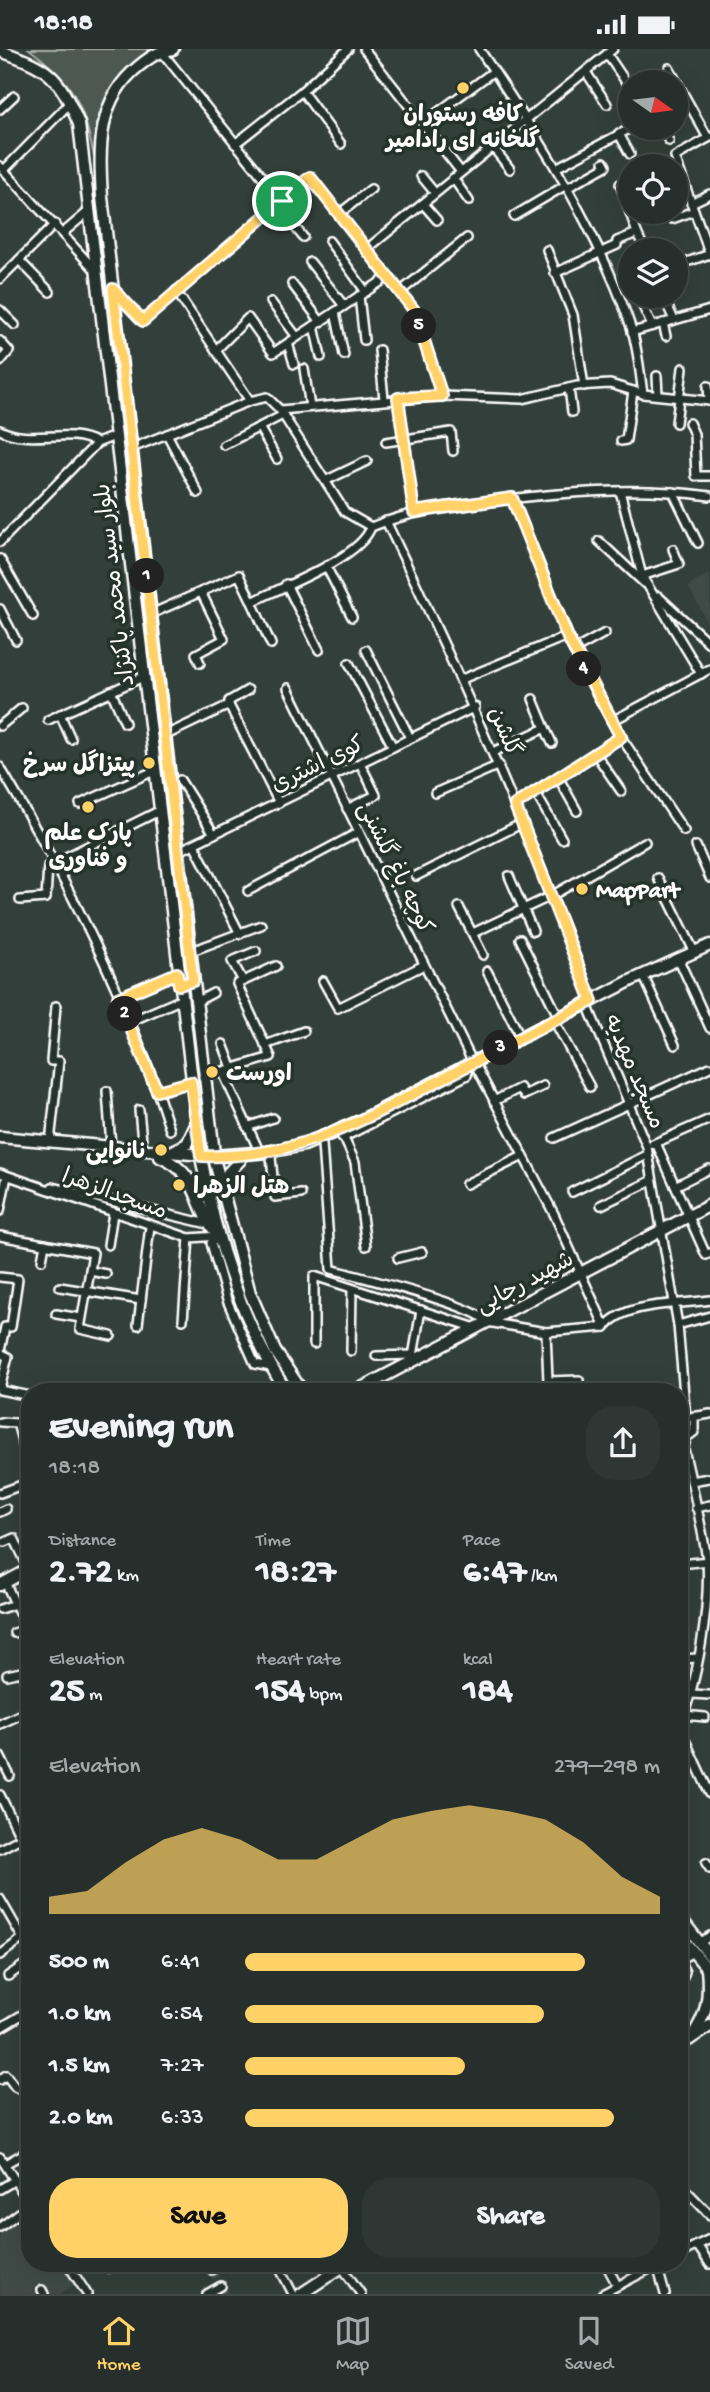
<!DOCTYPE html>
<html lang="en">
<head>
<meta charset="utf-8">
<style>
  :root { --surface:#262f2c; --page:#2e3734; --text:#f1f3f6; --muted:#a4a9a9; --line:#424a48; --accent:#ffd166 }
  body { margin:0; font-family:"Gochi Hand","Playpen Sans Arabic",sans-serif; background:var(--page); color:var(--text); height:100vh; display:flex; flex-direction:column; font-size:26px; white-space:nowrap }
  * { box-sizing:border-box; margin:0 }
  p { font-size:23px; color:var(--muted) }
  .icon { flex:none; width:38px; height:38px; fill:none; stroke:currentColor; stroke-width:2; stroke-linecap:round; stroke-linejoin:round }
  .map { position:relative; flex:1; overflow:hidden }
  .side { position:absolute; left:21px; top:1334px; width:667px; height:889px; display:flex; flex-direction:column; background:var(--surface); border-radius:28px; box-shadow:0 7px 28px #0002,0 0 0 2px var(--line) }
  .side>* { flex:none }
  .needle { width:46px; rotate:104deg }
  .controls { position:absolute; left:618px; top:21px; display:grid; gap:14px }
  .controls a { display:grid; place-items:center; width:70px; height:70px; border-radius:50%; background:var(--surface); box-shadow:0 7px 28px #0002,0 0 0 2px var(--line); font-size:35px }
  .pin { position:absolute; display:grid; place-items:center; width:60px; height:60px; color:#fff; margin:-30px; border:4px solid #fff; border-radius:50%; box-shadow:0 2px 7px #0007 }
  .km { position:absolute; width:35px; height:35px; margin:-18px; border-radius:50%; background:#222; color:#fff; font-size:19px; line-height:35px; text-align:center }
  .round { display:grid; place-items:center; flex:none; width:74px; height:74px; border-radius:28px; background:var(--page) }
  .headline { display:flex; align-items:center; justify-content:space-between; height:119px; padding:0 28px }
  h1 { font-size:38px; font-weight:800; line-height:52px }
  .stats { display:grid; grid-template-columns:repeat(3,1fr); gap:10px; height:119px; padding:7px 28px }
  .stats div { display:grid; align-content:center }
  .stats b { font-size:35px; font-weight:800 }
  .stats small { font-size:19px; font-weight:400 }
  .stats p { font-size:19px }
  .chart { height:196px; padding:14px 28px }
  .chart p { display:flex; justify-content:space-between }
  .chart svg { width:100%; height:126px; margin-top:7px; fill:var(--accent); opacity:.7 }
  .primary-button { display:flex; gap:14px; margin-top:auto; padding:14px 28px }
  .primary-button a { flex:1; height:80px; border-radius:28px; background:var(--accent); color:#111; font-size:28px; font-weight:800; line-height:80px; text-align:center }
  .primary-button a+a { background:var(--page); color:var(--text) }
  ul { padding:0 28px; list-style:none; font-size:23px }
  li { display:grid; grid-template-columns:112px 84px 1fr; align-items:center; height:52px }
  li i { height:18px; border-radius:9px; background:var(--accent) }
  .status { display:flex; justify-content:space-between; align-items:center; height:49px; padding:0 35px; background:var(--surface); direction:ltr }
  .status svg { height:19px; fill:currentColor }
  .tab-bar { display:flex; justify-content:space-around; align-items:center; height:98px; border-top:2px solid var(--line); background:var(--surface); font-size:19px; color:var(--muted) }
  .tab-bar a { display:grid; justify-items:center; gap:4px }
  .tab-bar .selected { color:var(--accent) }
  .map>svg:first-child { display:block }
  .built { fill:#404c47 }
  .green { fill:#4d5853; stroke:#a6aca9; stroke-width:2 }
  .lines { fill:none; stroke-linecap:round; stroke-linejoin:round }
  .street-tunnel { stroke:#47524e; stroke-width:7; stroke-dasharray:7 3.5; stroke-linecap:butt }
  .street-casing { stroke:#fff; stroke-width:12 }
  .secondary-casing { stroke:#fff; stroke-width:15 }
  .street { stroke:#26332d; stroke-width:7 }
  .secondary { stroke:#26332d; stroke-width:10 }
  .route-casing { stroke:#fff; stroke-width:14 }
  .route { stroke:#ffd166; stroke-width:9 }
  .poi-dot { fill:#ffd166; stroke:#26332d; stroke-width:2.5 }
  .labels { text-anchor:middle; stroke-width:7; stroke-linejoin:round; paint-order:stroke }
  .poi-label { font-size:23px; font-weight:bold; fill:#fff; stroke:#26332d; text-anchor:start }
  .street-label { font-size:23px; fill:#fff; stroke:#26332d }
</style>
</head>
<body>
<div class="status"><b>18:18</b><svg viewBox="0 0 49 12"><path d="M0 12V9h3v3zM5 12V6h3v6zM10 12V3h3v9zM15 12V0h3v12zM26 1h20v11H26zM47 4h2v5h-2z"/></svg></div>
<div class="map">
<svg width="710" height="2245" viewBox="0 0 710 2245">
  <rect width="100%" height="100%" fill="#333f3a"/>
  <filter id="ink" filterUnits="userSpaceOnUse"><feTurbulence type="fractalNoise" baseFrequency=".0143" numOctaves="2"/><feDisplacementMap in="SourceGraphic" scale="14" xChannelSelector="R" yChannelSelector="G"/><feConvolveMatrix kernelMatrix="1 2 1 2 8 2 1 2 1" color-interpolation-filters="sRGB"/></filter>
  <g filter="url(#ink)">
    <g class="built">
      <polygon points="710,524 710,578 688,537"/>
      <polygon points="30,2165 30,2214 63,2214 77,2234 60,2245 0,2245 0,2185"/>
    </g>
    <path class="green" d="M29,0H150C108,39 101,50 94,108C83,54 74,33 29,0Z"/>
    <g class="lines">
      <polyline class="street-tunnel" points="207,2214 226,2245"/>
      <g class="street-casing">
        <g id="street">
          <polyline points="364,0 461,123"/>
          <path d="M479,0C539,88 598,180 632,281C638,301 640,324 643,345"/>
          <polyline points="161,2 282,152"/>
          <polyline points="607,5 630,39"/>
          <polyline points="669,19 708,89"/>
          <polyline points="586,23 607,55"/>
          <polyline points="302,42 341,95"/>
          <polyline points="0,60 14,47"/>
          <polyline points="423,74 494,22"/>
          <polyline points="661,79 669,92"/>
          <polyline points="619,85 630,105"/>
          <polyline points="710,88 675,108 710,206"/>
          <polyline points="235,95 302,42 348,0"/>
          <polyline points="492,97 510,120"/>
          <polyline points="0,117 97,223"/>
          <polyline points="556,119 631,79"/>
          <polyline points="4,121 70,54"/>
          <polyline points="421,127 435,144"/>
          <polyline points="453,129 469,152"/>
          <polyline points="567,139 606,117 604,113"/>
          <polyline points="691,154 710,145"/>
          <polyline points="423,155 437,171"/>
          <polyline points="277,156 303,188"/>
          <polyline points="339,165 371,140"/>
          <polyline points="514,167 566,136"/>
          <polyline points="672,170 694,162"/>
          <polyline points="63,184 90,161"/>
          <polyline points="637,184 645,201"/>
          <polyline points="329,192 366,243"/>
          <polyline points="367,200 613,0"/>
          <polyline points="547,201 573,266 584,337"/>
          <polyline points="19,211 50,243"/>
          <polyline points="310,213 344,257"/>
          <polyline points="678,216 710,205"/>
          <polyline points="555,224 617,196 617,192 637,184 620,135"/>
          <polyline points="0,230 55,175"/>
          <polyline points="292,235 321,273"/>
          <polyline points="113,240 143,272 310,128 414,261 442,347"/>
          <polyline points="176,242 250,352"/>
          <polyline points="400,243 467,189"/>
          <polyline points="359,247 364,291"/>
          <polyline points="638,247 652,277"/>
          <polyline points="663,247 674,271"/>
          <polyline points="271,253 297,288"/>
          <polyline points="0,261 15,276"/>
          <polyline points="335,263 344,306"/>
          <polyline points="663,274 666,287"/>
          <polyline points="314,277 321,308"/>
          <polyline points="632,283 710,261"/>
          <polyline points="0,292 9,302 0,313"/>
          <polyline points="288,294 294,315"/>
          <polyline points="216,301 248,269 273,304 388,228"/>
          <polyline points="379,301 384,350"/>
          <polyline points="304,320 310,358"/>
          <polyline points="657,327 658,346"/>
          <polyline points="708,337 709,352"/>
          <polyline points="569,339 572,363"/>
          <polyline points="398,349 414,462"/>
          <polyline points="280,361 345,463 371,478"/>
          <polyline points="676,374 683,319"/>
          <polyline points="689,374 694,385 696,427 710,427"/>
          <polyline points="259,378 277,410"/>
          <path d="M0,381C31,397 68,377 97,394"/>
          <polyline points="167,385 198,444"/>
          <polyline points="621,392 626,391 633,342"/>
          <polyline points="386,393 451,383 453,402"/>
          <polyline points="224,396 283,366"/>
          <polyline points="132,399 250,352 267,348 280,361 442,347 522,350 577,337 610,335 643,345 710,352"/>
          <polyline points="327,431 367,412"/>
          <polyline points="620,442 642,527 701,625"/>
          <polyline points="673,443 698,494"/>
          <polyline points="512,449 574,601 621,688 684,782"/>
          <path d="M386,472C462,629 531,788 592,952"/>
          <path d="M371,478C408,463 445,458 485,453C560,443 636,437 710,447"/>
          <polyline points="599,492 644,534"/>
          <polyline points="0,493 97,394 115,387"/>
          <polyline points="0,510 33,567"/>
          <polyline points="326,517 352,568"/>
          <polyline points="642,527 679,515 673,500"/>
          <polyline points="286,535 319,601"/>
          <polyline points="658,547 710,595"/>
          <polyline points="252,553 271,595"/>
          <polyline points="0,560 16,591"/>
          <path d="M151,565L239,526L252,553C281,538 361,509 371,478"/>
          <polyline points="366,601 410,689"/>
          <polyline points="574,601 605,584"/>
          <polyline points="200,614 196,605 224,590 201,543"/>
          <polyline points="349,614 393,698"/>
          <polyline points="462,630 567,587"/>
          <polyline points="288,639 473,1014"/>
          <polyline points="111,642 125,674"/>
          <polyline points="229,656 229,652 248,641"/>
          <polyline points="60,665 71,690"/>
          <polyline points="48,671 143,628"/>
          <polyline points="612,672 710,620"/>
          <polyline points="0,677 22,659"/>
          <polyline points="545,679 552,694"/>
          <polyline points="164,687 229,656 279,754"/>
          <polyline points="493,703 545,679 533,650"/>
          <polyline points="595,704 621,742"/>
          <path d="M0,718C68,832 130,955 170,1081"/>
          <polyline points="558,728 577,762"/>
          <polyline points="180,731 214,785"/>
          <polyline points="535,743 562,790"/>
          <polyline points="435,744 499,716"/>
          <polyline points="80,755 154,722"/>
          <polyline points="515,756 621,688"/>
          <polyline points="347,760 376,746 360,714"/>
          <polyline points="194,795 240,885"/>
          <polyline points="696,797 710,829"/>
          <polyline points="177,803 475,658"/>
          <polyline points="416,827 523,774"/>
          <polyline points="509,827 533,882"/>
          <polyline points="658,829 695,904"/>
          <polyline points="248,842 359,783"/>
          <polyline points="20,851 46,849 48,817 159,762"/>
          <polyline points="459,858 483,906"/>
          <polyline points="473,884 553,846 645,793"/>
          <polyline points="520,890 559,969"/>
          <polyline points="189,903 261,876"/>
          <polyline points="679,911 710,979"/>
          <polyline points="487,922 521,989"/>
          <polyline points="644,928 675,996"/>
          <polyline points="243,932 232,912 256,902"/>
          <polyline points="323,932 338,959 424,916"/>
          <polyline points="118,949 178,924"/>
          <polyline points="196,953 213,944"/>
          <polyline points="589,960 647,1098 678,1276 686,1369 710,1365"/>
          <polyline points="129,973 180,951"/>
          <polyline points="557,977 590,1038"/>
          <polyline points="223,995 233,1021"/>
          <polyline points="265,996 304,982"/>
          <polyline points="477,1019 554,1165 605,1278"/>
          <polyline points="223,1024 260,1104"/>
          <polyline points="203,1028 271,1008 237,935 276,917"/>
          <polyline points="107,1042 111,1098"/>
          <polyline points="157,1042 191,1033"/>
          <polyline points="494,1052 520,1039 524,1046 543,1037"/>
          <polyline points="139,1061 143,1102"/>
          <polyline points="247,1078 273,1069"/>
          <polyline points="343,1087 355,1113 366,1197"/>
          <polyline points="554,1089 710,1018"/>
          <polyline points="50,1093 59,1012 51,1012 56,957"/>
          <polyline points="656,1094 706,1206 710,1204"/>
          <path d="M322,1095L331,1220C358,1228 476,1256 487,1273L546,1283L605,1278C626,1252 679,1256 710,1251"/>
          <polyline points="653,1095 710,1070"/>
          <polyline points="271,1108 275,1148 301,1145"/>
          <polyline points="0,1124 189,1189 219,1187"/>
          <polyline points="466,1135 523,1107"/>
          <polyline points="675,1137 709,1120"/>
          <polyline points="52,1138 208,1175"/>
          <polyline points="572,1143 647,1106"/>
          <polyline points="601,1156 651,1132"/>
          <polyline points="0,1162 7,1127"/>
          <polyline points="0,1187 93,1204 80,1280 111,1287"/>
          <polyline points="219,1188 211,1194 227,1251 255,1315 271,1318"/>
          <polyline points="108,1196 113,1164"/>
          <polyline points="398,1209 422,1203"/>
          <polyline points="42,1211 45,1195"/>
          <polyline points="90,1222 106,1225"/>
          <polyline points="0,1228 18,1230 11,1278 5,1278 0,1302"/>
          <polyline points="60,1238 141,1251"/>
          <polyline points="56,1265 81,1269"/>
          <polyline points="183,1271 189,1189"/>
          <polyline points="138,1276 150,1177"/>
          <polyline points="678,1276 710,1267"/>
          <polyline points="546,1283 548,1332 579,1331 579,1342"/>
          <polyline points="314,1295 314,1227 476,1279"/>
          <polyline points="351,1302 352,1240"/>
          <polyline points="0,1304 8,1308 0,1339"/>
          <polyline points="376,1307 413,1306"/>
          <polyline points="412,1313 421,1261"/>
          <polyline points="0,1341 30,1347"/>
          <path d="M694,1367V1383L686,1389L684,1400C692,1436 701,1473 707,1510C710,1559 698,1632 679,1678L710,1745"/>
          <polyline points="0,1373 17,1374 30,1420"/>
          <polyline points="691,1432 709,1429"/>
          <polyline points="0,1444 30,1433"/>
          <polyline points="696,1459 710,1456"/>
          <polyline points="0,1463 6,1460"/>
          <polyline points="5,1493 14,1489 29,1520"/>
          <polyline points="679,1515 709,1512"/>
          <polyline points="5,1533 30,1587"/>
          <polyline points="0,1560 15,1555"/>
          <polyline points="14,1584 26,1579"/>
          <polyline points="679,1610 698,1609"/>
          <polyline points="22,1624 30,1644"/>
          <polyline points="7,1626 30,1621"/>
          <polyline points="692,1645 709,1646"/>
          <polyline points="684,1666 705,1668"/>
          <polyline points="0,1675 30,1661"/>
          <polyline points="0,1707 10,1727"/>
          <polyline points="0,1746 21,1789"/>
          <polyline points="0,1800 30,1784"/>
          <polyline points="706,1814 710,1820"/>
          <polyline points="0,1850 30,1902"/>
          <polyline points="699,1894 710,1887"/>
          <polyline points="0,1906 23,1889"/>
          <polyline points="8,1927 30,1912"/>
          <polyline points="679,1937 685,1923 679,1911 693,1903"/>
          <polyline points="0,1979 30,1961"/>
          <polyline points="0,2031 6,2026 15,2038 30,2045"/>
          <polyline points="0,2108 30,2155"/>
          <polyline points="5,2115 30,2101"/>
          <polyline points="679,2134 710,2166"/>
          <polyline points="0,2140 15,2131"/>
          <polyline points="0,2178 30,2156"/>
          <polyline points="697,2196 710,2215"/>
          <polyline points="679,2205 710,2190"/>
          <polyline points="67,2214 87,2245"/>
          <polyline points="105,2214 108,2219"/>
          <polyline points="277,2214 293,2245"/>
          <polyline points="339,2214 361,2245"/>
          <polyline points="634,2214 639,2225"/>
          <polyline points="657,2216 665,2245"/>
          <polyline points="608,2219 617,2236"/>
          <polyline points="211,2221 223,2214"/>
          <polyline points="42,2241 44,2245"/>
          <polyline points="207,2245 221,2237"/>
          <polyline points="602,2245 661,2214"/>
        </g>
      </g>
      <g class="secondary-casing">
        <g id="secondary">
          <path d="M173,0C159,2 150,8 139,17C97,50 99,99 102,148L215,1113L250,1244L275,1302L302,1342"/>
          <path d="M0,2C50,19 58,26 79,75L201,1107C215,1190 241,1271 286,1342"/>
          <polyline points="343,1087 466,1025"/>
          <polyline points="0,1088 214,1107 268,1103 304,1096 360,1072 630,932 710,896"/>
          <polyline points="171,1103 187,1095 195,1078"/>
          <path d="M160,1108C202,1125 192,1158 218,1186"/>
          <polyline points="223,1143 228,1124 240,1111"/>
          <polyline points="356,1342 710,1156"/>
          <polyline points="0,1536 30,1520"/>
          <polyline points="679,1867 710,1907"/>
          <polyline points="679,1886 710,1923"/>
          <path d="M690,1990C707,1967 710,1949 707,1920"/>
          <polyline points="679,1997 710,1977"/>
          <polyline points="301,2245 348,2214"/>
        </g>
      </g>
      <use href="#street" class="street"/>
      <use href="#secondary" class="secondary"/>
    </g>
  </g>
  <g class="lines" filter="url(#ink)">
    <g class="route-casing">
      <path id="route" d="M310,128L414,261L442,347L398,349L414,463L512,449L567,587L621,688L515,756L592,952C541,978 491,1004 440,1031C357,1074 298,1110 201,1107L191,1033L157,1042L118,949L177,924L179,936L193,932L113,240L143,272Z"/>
    </g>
    <use href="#route" class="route"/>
  </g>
  <g class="poi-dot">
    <circle cx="463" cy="39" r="7"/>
    <circle cx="149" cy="714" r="7"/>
    <circle cx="88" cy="758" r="7"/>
    <circle cx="582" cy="840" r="7"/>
    <circle cx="212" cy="1023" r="7"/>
    <circle cx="161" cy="1101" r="7"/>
    <circle cx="179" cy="1136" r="7"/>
  </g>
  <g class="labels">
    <g class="poi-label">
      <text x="463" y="72" text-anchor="middle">کافه رستوران<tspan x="463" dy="26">گلخانه ای رادامیر</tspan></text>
      <text x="135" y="722" text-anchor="end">پیتزاگل سرخ</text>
      <text x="88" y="791" text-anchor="middle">پارک علم<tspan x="88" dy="26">و فناوری</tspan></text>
      <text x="596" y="848">MapPart</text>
      <text x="226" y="1031">اورست</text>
      <text x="147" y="1109" text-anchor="end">نانوایی</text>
      <text x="193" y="1144">هتل الزهرا</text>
    </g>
    <g class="street-label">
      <text transform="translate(113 536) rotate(-97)" y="8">بلوار سید محمد پاکنژاد</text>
      <text transform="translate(506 682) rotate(67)" y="8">گلشن</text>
      <text transform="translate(317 714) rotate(-26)" y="8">کوی اشتری</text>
      <text transform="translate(397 818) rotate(64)" y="8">کوچه باغ گلشنی</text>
      <text transform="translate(636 1022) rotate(67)" y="8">مسجد مهدیه</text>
      <text transform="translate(115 1143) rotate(20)" y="8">مسجدالزهرا</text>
      <text transform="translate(524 1232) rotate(-28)" y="8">شهید رجایی</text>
    </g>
  </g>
</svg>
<div class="controls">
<a><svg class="needle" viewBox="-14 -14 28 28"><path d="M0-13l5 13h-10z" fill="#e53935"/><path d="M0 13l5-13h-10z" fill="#a4a9a9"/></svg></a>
<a><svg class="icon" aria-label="locate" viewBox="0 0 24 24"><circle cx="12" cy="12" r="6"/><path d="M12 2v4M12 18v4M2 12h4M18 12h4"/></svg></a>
<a><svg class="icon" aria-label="layers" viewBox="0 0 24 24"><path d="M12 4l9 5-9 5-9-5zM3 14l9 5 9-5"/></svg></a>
</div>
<div class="pin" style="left:282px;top:152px;background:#1e9e55"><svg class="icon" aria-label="arrive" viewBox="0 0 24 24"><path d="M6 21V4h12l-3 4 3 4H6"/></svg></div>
<b class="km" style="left:147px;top:527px">1</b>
<b class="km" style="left:125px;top:965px">2</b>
<b class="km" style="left:501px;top:999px">3</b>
<b class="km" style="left:584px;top:620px">4</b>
<b class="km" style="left:419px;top:277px">5</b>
<section class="side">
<div class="headline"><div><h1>Evening run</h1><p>18:18</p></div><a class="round"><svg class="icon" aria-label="share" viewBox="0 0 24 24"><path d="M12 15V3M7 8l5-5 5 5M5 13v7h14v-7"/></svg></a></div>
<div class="stats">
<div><p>Distance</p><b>2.72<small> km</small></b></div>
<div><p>Time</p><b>18:27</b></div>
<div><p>Pace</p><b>6:47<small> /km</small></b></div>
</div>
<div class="stats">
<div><p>Elevation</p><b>25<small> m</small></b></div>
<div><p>Heart rate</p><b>154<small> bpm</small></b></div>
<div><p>kcal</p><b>184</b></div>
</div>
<div class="chart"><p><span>Elevation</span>279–298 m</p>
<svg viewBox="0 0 160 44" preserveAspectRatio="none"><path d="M0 44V38L10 36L20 26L30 18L40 14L50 18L60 25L70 25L80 18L90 11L100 8L110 6L120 8L130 11L140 19L150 31L160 38V44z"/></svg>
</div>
<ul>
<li><b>500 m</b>6:41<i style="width:82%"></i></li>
<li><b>1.0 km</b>6:54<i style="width:72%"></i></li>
<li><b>1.5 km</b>7:27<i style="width:53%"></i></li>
<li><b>2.0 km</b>6:33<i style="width:89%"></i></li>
</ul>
<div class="primary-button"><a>Save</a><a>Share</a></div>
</section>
</div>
<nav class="tab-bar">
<a class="selected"><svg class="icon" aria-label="home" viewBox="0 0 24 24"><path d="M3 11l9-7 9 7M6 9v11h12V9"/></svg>Home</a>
<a><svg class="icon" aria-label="map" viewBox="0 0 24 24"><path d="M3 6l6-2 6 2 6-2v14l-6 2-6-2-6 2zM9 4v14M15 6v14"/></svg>Map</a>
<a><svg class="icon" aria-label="saved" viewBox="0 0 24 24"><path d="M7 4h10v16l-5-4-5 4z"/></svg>Saved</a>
</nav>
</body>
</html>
